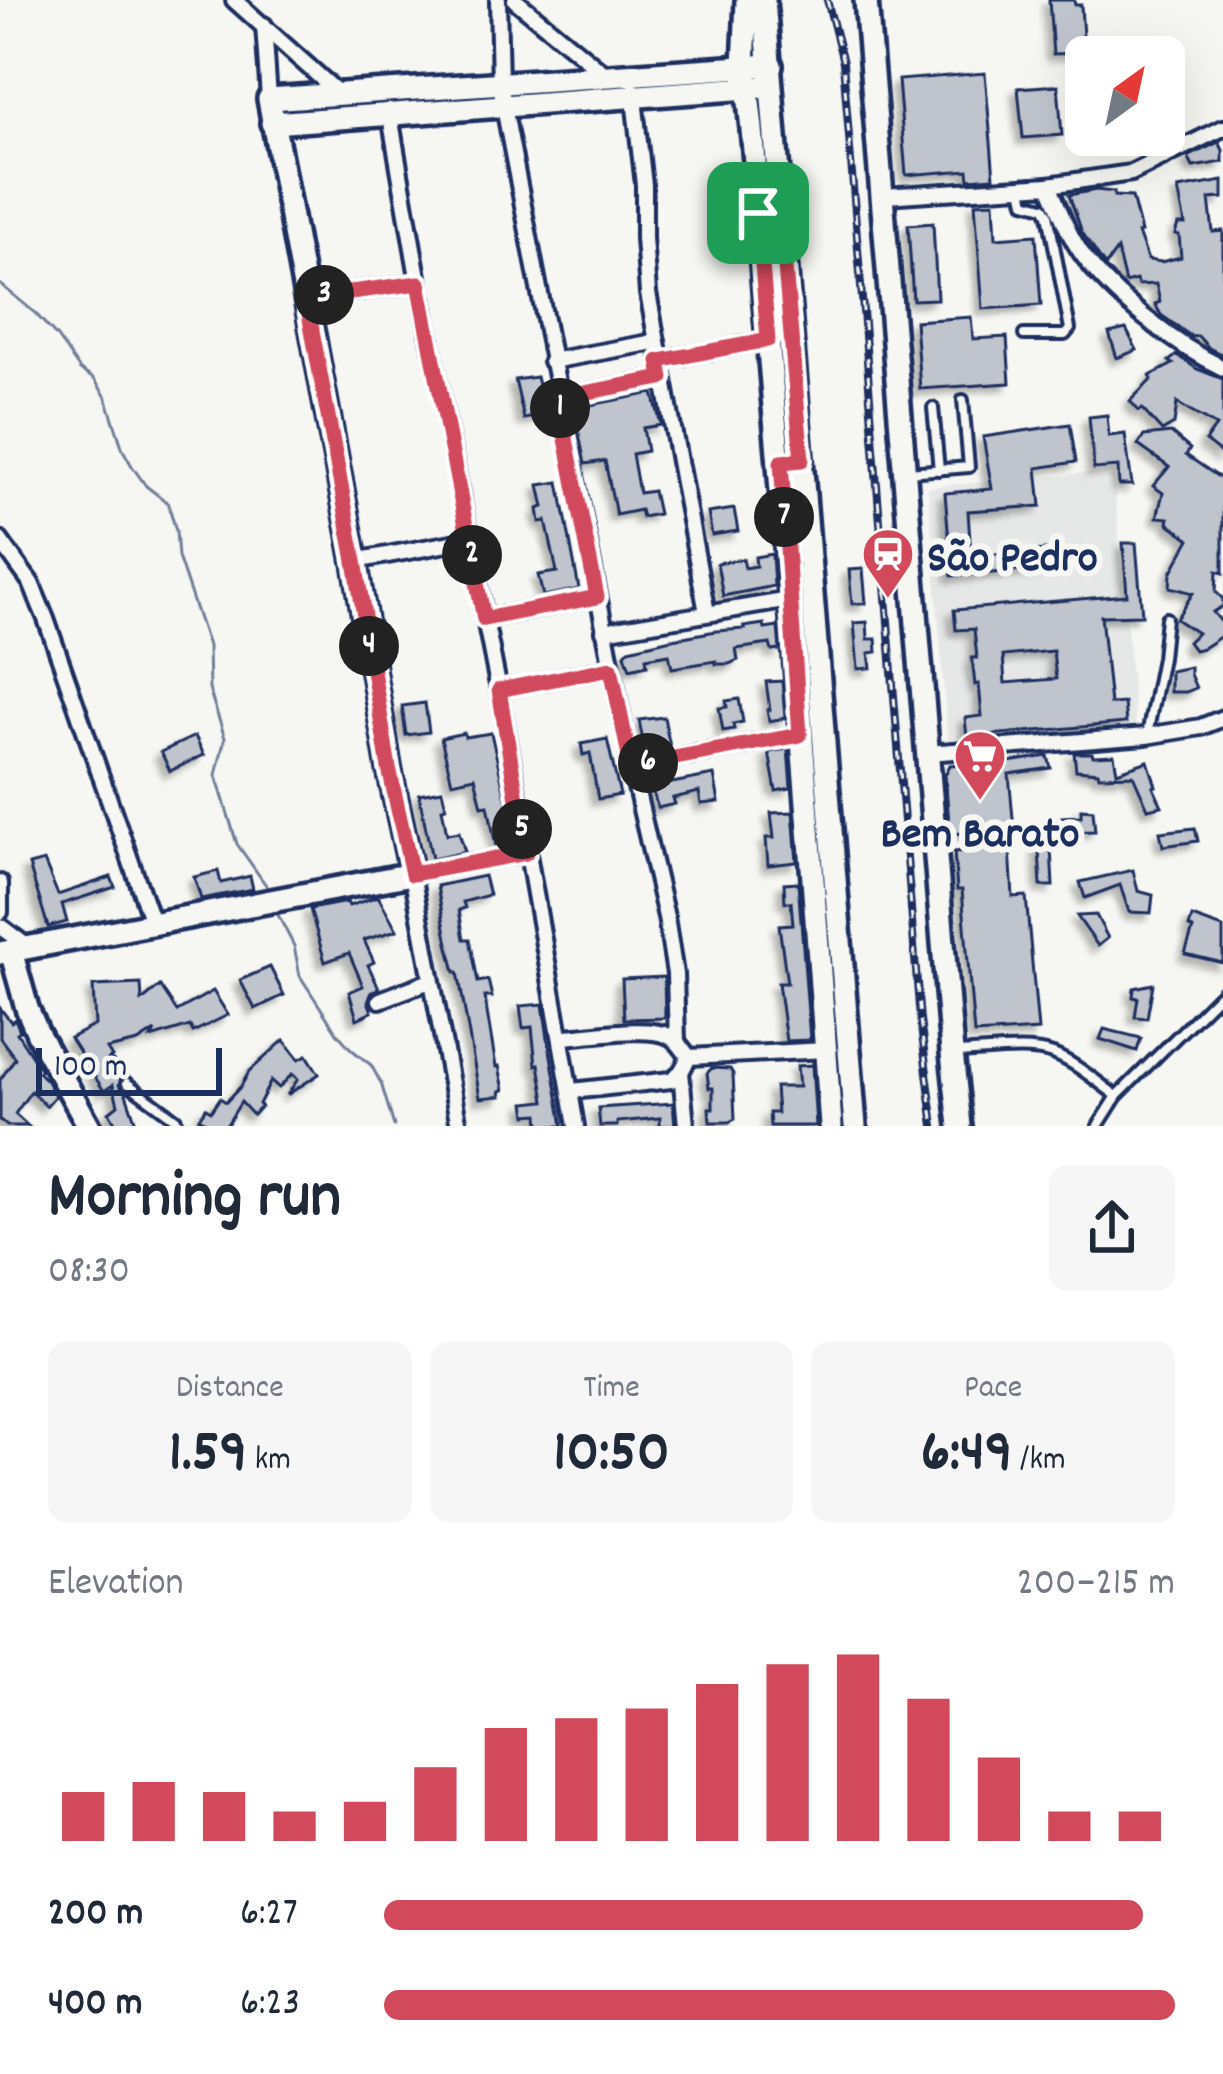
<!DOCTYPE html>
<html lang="en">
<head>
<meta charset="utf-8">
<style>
  :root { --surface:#fff; --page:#f6f6f7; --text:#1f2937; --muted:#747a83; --accent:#d1495b }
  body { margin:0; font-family:Dekko,sans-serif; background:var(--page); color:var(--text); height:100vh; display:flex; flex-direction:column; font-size:45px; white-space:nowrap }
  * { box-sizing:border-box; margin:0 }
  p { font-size:39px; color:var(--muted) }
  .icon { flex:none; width:66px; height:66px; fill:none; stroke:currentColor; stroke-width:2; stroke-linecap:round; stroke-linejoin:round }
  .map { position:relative; height:1126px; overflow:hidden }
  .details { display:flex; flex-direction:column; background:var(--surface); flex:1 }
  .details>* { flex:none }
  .needle { width:78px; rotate:33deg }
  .buttons { position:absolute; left:1065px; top:36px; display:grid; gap:24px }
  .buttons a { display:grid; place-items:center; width:120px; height:120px; border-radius:18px; background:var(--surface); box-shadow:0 12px 48px #0002; font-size:60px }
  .scale { position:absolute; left:36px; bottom:30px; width:186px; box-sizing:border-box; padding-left:12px; border:6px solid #1b2f5e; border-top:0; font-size:33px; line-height:42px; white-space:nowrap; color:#1b2f5e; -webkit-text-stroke:9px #f6f6f2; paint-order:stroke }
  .pin { position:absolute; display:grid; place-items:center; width:102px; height:102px; color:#fff; margin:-51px; border-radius:24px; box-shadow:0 6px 18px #0006 }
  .km { position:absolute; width:60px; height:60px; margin:-30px; border-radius:50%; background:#222; color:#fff; font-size:33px; line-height:60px; text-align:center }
  .round { display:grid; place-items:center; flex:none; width:126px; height:126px; border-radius:18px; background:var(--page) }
  .head { display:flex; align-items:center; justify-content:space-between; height:204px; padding:0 48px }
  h1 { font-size:66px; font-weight:700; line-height:90px }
  .figures { display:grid; grid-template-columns:repeat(3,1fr); gap:18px; height:204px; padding:12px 48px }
  .figures div { display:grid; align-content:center; border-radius:18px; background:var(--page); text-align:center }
  .figures b { font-size:60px; font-weight:700 }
  .figures small { font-size:33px; font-weight:400 }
  .figures p { font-size:33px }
  .chart { height:336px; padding:24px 48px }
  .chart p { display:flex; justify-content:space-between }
  .chart svg { width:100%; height:216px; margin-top:12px; stroke:var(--accent); stroke-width:6 }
  ul { padding:0 48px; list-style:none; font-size:39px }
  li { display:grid; grid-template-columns:192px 144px 1fr; align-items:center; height:90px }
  li i { height:30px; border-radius:15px; background:var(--accent) }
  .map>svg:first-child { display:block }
  .built { fill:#e6e7e7 }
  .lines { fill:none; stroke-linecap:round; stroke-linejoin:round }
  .stream { stroke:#717e99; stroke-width:3 }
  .building { fill:#c0c4cd; stroke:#1b2f5e; stroke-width:3; fill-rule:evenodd; filter:url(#shadow) }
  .lane-casing { stroke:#1b2f5e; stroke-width:16 }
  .street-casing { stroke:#1b2f5e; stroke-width:22 }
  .secondary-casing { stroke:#1b2f5e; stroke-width:30 }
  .primary-casing { stroke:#1b2f5e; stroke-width:30 }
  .lane { stroke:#f6f6f2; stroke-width:8 }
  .street { stroke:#f6f6f2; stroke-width:14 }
  .secondary { stroke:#f6f6f2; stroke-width:21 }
  .primary { stroke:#f6f6f2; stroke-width:21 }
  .rail-casing { stroke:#1b2f5e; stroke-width:8 }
  .rail { stroke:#f6f6f2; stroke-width:3; stroke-dasharray:9; stroke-linecap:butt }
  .route-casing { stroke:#fff; stroke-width:24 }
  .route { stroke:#d1495b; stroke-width:15 }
  .labels { text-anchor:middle; stroke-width:12; stroke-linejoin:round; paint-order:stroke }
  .poi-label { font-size:45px; font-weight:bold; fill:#1b2f5e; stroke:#f6f6f2; text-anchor:start }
</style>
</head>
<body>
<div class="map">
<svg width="1223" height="1126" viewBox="0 0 1223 1126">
  <defs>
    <filter id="shadow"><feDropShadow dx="-6" dy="6" stdDeviation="3" flood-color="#0004"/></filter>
  </defs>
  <rect width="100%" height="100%" fill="#f6f6f2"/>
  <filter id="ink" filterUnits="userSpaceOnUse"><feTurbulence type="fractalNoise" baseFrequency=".00833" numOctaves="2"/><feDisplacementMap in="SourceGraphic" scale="24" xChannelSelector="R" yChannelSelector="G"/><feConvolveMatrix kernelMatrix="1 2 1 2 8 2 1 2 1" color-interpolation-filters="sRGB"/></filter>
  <g filter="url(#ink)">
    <polygon class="built" points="1113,471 1136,730 948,742 928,487"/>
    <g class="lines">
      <g class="stream">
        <polyline points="0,284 35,313 57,337 80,370 94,379 106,397 123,450 132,466 146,486 168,503 176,531 178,557 208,646 209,689 225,738 216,775 237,844 268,888"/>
        <polyline points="278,915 294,946 300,976 337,1033 351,1049 371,1065 381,1083 394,1126"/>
      </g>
    </g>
    <g class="building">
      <polygon points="1049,0 1074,0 1075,5 1081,5 1084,53 1053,54"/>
      <polygon points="985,73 994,177 969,179 968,170 906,175 898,80"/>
      <polygon points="1058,85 1062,135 1023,138 1018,88"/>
      <polygon points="1219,142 1223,150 1223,162 1193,167 1188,157"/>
      <polygon points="1223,181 1223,198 1209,199 1213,232 1223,231 1223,355 1209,348 1198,336 1192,337 1161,315 1155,304 1160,302 1156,284 1138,285 1136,280 1125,283 1117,250 1106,265 1103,263 1082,232 1069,195 1096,190 1114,192 1114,196 1132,197 1141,232 1138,233 1148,260 1161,262 1181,257 1179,235 1175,234 1178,224 1185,224 1178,189"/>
      <polygon points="994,202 996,238 1036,235 1041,305 983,309 975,203"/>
      <polygon points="933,223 937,299 913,300 908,225"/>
      <polygon points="971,317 973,339 1007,337 1010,383 920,389 915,321"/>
      <polygon points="1126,329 1137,350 1117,358 1109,333"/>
      <polygon points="1177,355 1197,369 1223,379 1223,455 1205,441 1216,426 1188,410 1177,403 1174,424 1162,431 1142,409 1139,411 1130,401 1152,379 1150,376 1173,364 1169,361"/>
      <polygon points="536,377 546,415 524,419 515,380"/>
      <polygon points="653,393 661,425 643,428 647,451 632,454 639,493 653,491 658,514 642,517 640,510 616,515 605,461 585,464 574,408"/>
      <polygon points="1107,415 1109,436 1125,434 1132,485 1119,485 1118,467 1094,469 1089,417"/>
      <polygon points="1070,424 1076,462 1037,468 1041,506 968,511 971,556 1045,550 1046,569 952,576 945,493 992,489 983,437"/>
      <polygon points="1171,433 1190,449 1186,455 1223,480 1223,573 1217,571 1216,592 1223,599 1223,606 1213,612 1223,624 1223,635 1203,648 1194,650 1188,642 1197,633 1176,619 1193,593 1170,587 1171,573 1190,539 1168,523 1169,518 1157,517 1163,493 1153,486 1169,467 1138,445 1144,436"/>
      <polygon points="559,482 579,589 543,596 538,575 557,572 546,521 540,522 538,509 544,507 539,485"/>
      <polygon points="734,509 738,531 712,535 708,513"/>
      <path d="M1123,543H1136L1142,615L1101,616L1110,704L1124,703L1126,723L967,737L965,718L982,716L979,684L975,685L972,658H977L974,629L956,630L954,610L1127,595ZM1053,651L1056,679L1005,683L1003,656Z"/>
      <polygon points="772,554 774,586 723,596 717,563 743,559 745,568 756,566 755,557"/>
      <polygon points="863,569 866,603 852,604 849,570"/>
      <polygon points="867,622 868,639 876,639 877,652 869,653 871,668 858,669 854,623"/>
      <polygon points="764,624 765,629 778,627 780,650 772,651 770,644 736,649 738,660 729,664 716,664 716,661 672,668 669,654 646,658 647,665 630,669 625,654 629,649 667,640 716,631 745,629 744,627"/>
      <polygon points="1190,667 1190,674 1196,688 1186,692 1170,692 1170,671"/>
      <polygon points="782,681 785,718 769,721 767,710 770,710 766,682"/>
      <polygon points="739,699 743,722 733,724 734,729 723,731 719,708 727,707 726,701"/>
      <polygon points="425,703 429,732 406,735 402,706"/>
      <polygon points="664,717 670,747 645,752 639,720"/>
      <polygon points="464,733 465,737 491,733 508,807 514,842 512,844 496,847 488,805 482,806 475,777 452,782 441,738"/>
      <polygon points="195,736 204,755 170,771 161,752"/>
      <polygon points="607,739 620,795 598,799 590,753 583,755 581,744"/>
      <polygon points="788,749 791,788 776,791 769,752"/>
      <polygon points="1074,753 1092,753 1093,756 1114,755 1117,772 1148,761 1156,786 1153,787 1162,806 1148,809 1133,775 1099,776 1098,772 1076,770"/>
      <polygon points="1048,756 1051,768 1009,774 1014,829 950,834 945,775 950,765 1008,760 1008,762"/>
      <polygon points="714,775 719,802 701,804 699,792 673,798 675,804 658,808 651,787"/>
      <polygon points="442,790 446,807 442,808 447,834 459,832 465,852 432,859 419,794"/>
      <polygon points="1081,809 1093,810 1095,831 1064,832 1062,817 1081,816"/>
      <polygon points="793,812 797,862 768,865 766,838 774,838 771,813"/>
      <polygon points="1195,828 1198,841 1163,846 1160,832"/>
      <polygon points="1050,829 1053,886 1041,886 1038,830"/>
      <polygon points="1010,848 1013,897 1026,896 1038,1030 974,1034 962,890 957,890 954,852"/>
      <polygon points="44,861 58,895 111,877 115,887 62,904 67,922 48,927 29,865"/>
      <polygon points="1133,870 1138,891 1153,895 1151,913 1129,912 1120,885 1085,898 1080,882"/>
      <polygon points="218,871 221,883 250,876 253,889 201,899 194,877"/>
      <polygon points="484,876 489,895 463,902 465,908 459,910 464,939 470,939 478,982 488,980 492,997 485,997 487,1012 496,1067 499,1066 504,1090 500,1091 501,1096 480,1098 458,972 455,972 447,939 437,886"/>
      <polygon points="798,882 810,1040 786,1041 778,983 787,983 779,925 793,924 791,902 785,902 784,883"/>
      <polygon points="378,896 397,930 364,940 374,962 368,965 379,988 372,992 368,1001 372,1012 357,1019 349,992 363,986 349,953 325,962 310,909 347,902 349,906"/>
      <polygon points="1096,915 1108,938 1098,946 1077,916"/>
      <polygon points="1192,917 1223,928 1223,963 1185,954 1193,929 1189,927"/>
      <polygon points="270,967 284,995 255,1009 240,980"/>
      <polygon points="664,977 665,1018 624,1019 622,979"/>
      <polygon points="141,984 142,1001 160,986 177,1011 213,991 228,1015 193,1032 190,1026 151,1038 155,1031 138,1042 107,1049 112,1057 109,1059 114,1062 121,1077 119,1085 125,1091 137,1126 117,1126 109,1112 118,1105 113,1085 104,1091 70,1038 95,1025 93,986"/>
      <polygon points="1153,984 1147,1018 1135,1017 1138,998 1133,997 1134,988"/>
      <polygon points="543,1004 548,1038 563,1126 540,1126 539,1114 527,1115 525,1103 545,1101 539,1064 536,1065 532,1027 523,1028 520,1006"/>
      <polygon points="0,1008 11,1022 15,1019 20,1031 17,1033 41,1070 38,1072 47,1081 55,1096 46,1106 31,1091 15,1114 28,1126 7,1126 0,1120 0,1080 15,1058 0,1038"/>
      <polygon points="1104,1029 1141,1038 1137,1051 1100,1039"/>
      <polygon points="284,1040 299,1059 307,1055 319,1074 287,1095 298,1079 292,1074 279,1088 271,1081 259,1104 261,1106 253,1115 241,1102 226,1126 211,1126 199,1118 206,1108 211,1111 220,1098 226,1102 241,1086 249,1072"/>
      <polygon points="812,1065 816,1126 770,1126 769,1113 777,1113 775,1087 799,1087 797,1066"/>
      <polygon points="712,1068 730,1069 733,1074 735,1119 729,1122 710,1122 709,1108 713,1108 713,1088 709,1088 707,1073"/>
      <polygon points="673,1103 675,1126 660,1126 660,1118 617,1122 617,1126 600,1126 598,1108"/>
    </g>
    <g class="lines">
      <g class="lane-casing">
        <g id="lane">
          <polyline points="1022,188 1025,202 1044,207 1048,214 1070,329 1065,335 1024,335"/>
          <polyline points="933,408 939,470"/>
          <polyline points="908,472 969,467 963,400"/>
          <polyline points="1147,735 1162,658 1166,618"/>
          <path d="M958,1053C985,1052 1028,1045 1053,1054C1076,1063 1097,1082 1117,1096"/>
          <polyline points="127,1083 176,1119 179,1126"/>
          <polyline points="1098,1126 1117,1096 1223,991"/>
        </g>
      </g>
      <g class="street-casing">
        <g id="street">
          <polyline points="234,0 338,93"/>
          <polyline points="498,0 500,83 504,107 631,766 666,917 675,974 677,1041"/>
          <polyline points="515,0 606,75"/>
          <polyline points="264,25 269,99"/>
          <polyline points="633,90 644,185 644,238 648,293 707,613"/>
          <polyline points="389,110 419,283 499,690 576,1126"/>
          <polyline points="1049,185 1131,173 1223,128"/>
          <path d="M884,196L1049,185C1059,208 1067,233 1082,254C1113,297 1175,345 1223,368"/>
          <polyline points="306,298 419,283"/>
          <polyline points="551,361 655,342"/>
          <polyline points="659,361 768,340"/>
          <polyline points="558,398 662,378"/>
          <polyline points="0,540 31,583 46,619 153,925"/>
          <polyline points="355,561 468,540"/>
          <polyline points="485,619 597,597"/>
          <polyline points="604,631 790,600"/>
          <polyline points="499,690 611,668"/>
          <polyline points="928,753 1146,736 1201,727 1223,718"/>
          <polyline points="631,766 800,735"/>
          <polyline points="0,883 0,912"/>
          <polyline points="0,926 28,947"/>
          <polyline points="380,1000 430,981"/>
          <path d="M562,1037C589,1036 646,1025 669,1036C679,1041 683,1050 689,1057"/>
          <polyline points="689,1057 826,1050"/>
          <polyline points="681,1072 686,1126"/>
          <polyline points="572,1091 671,1080 681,1072 689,1057"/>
          <polyline points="459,1126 412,874 526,853"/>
        </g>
      </g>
      <g class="secondary-casing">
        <g id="secondary">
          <polyline points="272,123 762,87"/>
          <polyline points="11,951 27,1008 38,1034 89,1126"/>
          <polyline points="0,953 412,874 389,768 355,561 269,99 771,65"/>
        </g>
      </g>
      <g class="primary-casing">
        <g id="primary">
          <polyline points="764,0 855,1126"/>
          <polyline points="866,0 952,1053 960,1126"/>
          <path d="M747,1L744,66C758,155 759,247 768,338C791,600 813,863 831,1126"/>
        </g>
      </g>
      <use href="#lane" class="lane"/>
      <use href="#street" class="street"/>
      <use href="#secondary" class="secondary"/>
      <use href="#primary" class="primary"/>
      <g class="rail-casing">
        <polyline id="rail" points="827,0 843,62 920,1020 934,1126"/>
      </g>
      <use href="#rail" class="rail"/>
    </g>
  </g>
  <g class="lines" filter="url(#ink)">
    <g class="route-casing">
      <polygon id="route" points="780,211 802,460 781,462 800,735 631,766 611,668 499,690 526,853 412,874 389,768 355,561 306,298 419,283 484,619 597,597 558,398 662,378 659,361 768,340 758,213"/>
    </g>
    <use href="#route" class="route"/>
  </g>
  <defs>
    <g id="station-pin" transform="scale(2.7)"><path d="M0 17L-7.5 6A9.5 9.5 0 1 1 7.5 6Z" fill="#d1495b" stroke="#f6f6f2"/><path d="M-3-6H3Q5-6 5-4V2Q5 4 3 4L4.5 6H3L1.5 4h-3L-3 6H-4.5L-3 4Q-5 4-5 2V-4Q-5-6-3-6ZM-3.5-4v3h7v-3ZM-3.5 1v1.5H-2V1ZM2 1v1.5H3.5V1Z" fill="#fff"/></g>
    <g id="supermarket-pin" transform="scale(2.7)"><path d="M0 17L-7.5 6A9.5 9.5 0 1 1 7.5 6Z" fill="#d1495b" stroke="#f6f6f2"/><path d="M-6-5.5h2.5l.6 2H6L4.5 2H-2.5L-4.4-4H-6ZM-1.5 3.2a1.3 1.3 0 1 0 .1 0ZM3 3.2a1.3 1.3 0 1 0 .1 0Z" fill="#fff"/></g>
  </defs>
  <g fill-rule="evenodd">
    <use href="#station-pin" x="888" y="554"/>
    <use href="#supermarket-pin" x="980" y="756"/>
  </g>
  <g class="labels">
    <g class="poi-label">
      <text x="927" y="570">São Pedro</text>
      <text x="980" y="846" text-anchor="middle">Bem Barato</text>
    </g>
  </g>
</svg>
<div class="buttons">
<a><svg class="needle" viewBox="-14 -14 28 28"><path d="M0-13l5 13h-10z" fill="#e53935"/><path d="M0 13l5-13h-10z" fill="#747a83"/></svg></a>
</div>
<div class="scale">100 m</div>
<div class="pin" style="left:758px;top:213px;background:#1e9e55"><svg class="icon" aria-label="arrive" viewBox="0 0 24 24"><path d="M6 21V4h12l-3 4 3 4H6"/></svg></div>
<b class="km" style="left:560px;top:408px">1</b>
<b class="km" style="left:472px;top:555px">2</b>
<b class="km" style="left:324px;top:295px">3</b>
<b class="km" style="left:369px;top:646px">4</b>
<b class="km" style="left:522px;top:829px">5</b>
<b class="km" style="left:648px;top:763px">6</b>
<b class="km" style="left:784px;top:517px">7</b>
</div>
<section class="details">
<div class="head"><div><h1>Morning run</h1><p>08:30</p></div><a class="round"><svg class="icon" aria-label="share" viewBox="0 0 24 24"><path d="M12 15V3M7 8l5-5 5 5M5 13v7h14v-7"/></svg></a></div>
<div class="figures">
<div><p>Distance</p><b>1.59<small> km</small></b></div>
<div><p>Time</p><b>10:50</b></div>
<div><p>Pace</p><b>6:49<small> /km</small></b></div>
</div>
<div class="chart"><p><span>Elevation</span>200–215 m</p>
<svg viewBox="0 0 160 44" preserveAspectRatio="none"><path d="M5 44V34M15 44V32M25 44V34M35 44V38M45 44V36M55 44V29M65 44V21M75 44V19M85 44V17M95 44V12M105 44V8M115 44V6M125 44V15M135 44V27M145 44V38M155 44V38"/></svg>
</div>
<ul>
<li><b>200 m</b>6:27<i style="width:96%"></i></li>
<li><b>400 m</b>6:23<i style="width:100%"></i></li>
</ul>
</section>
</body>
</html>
